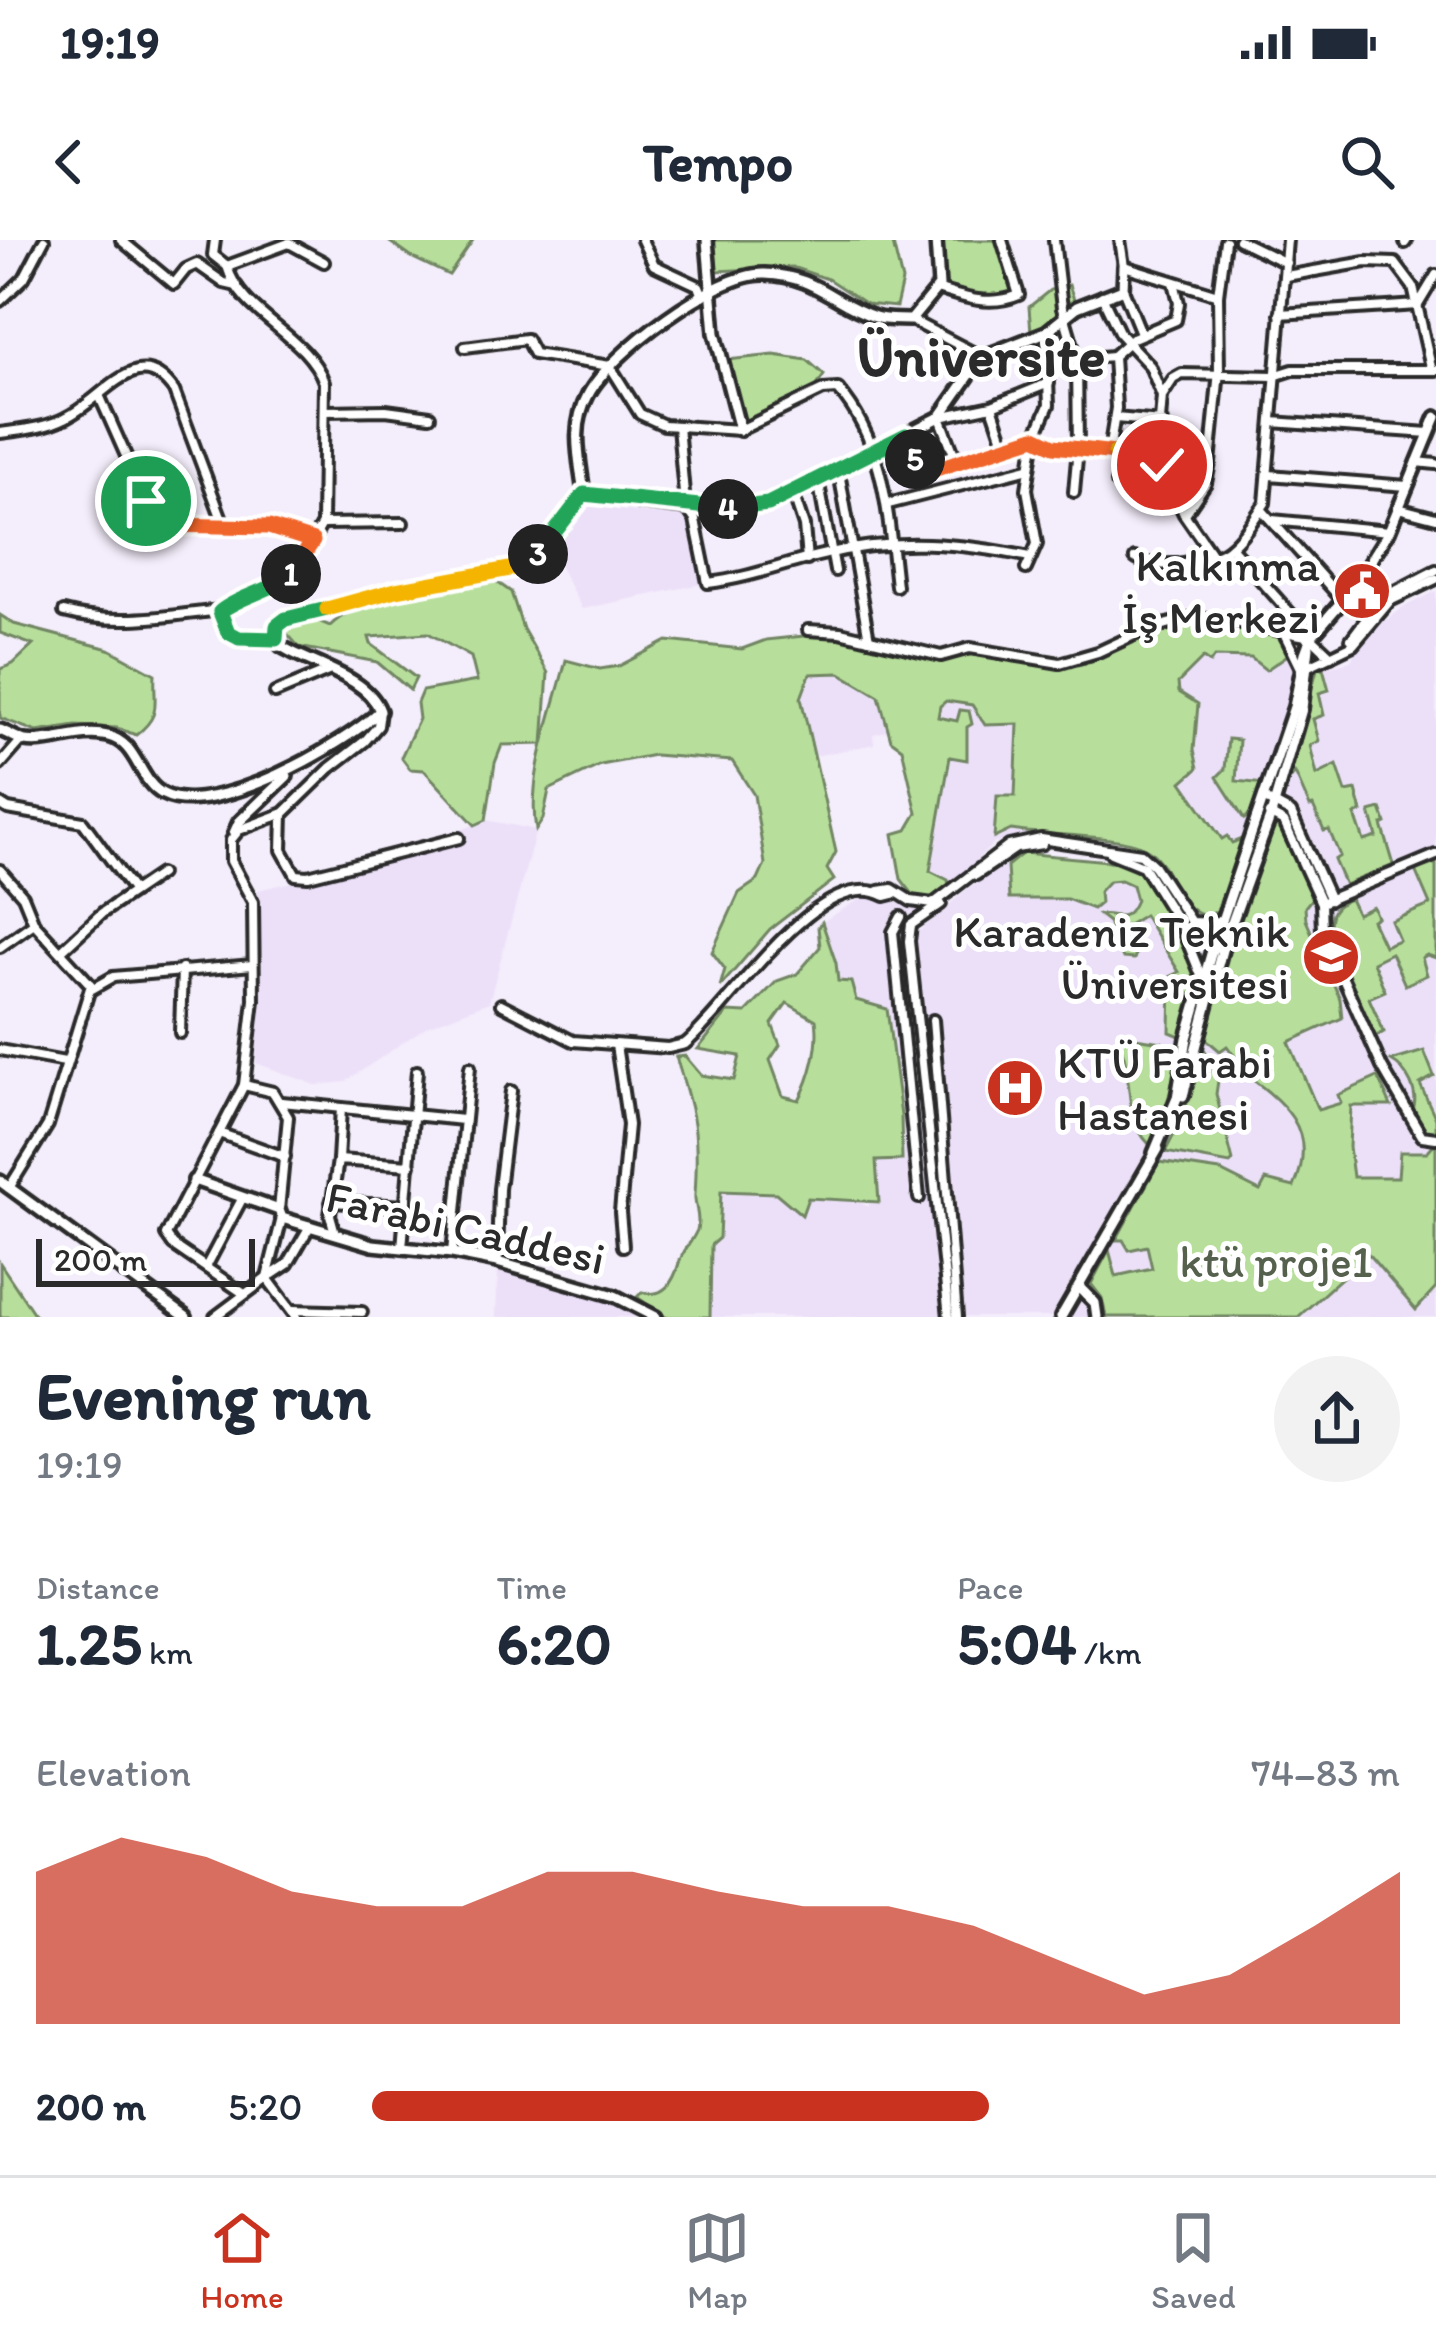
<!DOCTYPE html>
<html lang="en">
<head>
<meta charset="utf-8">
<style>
  :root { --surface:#fff; --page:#f2f2f3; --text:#1f2937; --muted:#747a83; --line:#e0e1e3; --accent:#c8321e }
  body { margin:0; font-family:Itim,sans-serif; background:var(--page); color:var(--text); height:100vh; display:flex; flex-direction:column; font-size:45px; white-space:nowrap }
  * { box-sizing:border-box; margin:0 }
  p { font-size:39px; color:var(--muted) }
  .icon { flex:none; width:66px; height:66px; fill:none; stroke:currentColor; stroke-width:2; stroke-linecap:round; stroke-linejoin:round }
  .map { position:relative; height:1077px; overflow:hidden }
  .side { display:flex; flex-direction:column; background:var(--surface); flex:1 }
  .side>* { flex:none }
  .scale { position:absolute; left:36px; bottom:30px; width:219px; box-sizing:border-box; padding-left:12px; border:6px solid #2b2b2b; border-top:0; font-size:33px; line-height:42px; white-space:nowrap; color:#2b2b2b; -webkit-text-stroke:9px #fff; paint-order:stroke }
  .pin { position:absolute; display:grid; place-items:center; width:102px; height:102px; color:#fff; margin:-51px; border:6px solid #fff; border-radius:50%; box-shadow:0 3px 12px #0007 }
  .km { position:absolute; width:60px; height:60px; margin:-30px; border-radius:50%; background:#222; color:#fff; font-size:33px; line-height:60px; text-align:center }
  .round { display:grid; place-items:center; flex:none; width:126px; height:126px; border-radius:63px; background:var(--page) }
  .summary { display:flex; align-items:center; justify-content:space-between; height:204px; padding:0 36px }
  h1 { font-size:66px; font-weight:700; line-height:90px }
  .metrics { display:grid; grid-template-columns:repeat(3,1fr); gap:18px; height:204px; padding:12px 36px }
  .metrics div { display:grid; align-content:center }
  .metrics b { font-size:60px; font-weight:700 }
  .metrics small { font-size:33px; font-weight:400 }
  .metrics p { font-size:33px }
  .chart { height:336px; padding:24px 36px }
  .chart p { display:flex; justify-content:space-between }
  .chart svg { width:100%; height:216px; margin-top:12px; fill:var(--accent); opacity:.7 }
  ul { padding:0 36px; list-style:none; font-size:39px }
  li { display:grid; grid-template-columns:192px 144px 1fr; align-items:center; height:90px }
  li i { height:30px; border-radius:15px; background:var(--accent) }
  .status { display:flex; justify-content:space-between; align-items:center; height:84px; padding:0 60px; background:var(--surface); direction:ltr }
  .status svg { height:33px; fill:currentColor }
  header { display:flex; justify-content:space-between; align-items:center; height:156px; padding:0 36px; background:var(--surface); font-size:54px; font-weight:700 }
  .tab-bar { display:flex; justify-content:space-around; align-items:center; height:168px; border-top:3px solid var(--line); background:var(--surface); font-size:33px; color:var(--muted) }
  .tab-bar a { display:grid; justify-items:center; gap:6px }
  .tab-bar .on { color:var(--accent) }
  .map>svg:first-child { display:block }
  .built { fill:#ece0f9; fill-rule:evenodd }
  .green { fill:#b7df9b; stroke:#718563; stroke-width:3; fill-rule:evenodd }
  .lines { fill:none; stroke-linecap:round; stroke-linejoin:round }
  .minor-casing { stroke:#2b2b2b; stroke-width:16 }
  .tertiary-casing { stroke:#2b2b2b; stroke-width:18 }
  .minor { stroke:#fff; stroke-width:8 }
  .tertiary { stroke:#fff; stroke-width:9 }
  .split-1-casing { stroke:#fff; stroke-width:24 }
  .split-2-casing { stroke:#fff; stroke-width:24 }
  .split-3-casing { stroke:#fff; stroke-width:24 }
  .split-4-casing { stroke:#fff; stroke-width:24 }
  .split-5-casing { stroke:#fff; stroke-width:24 }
  .split-6-casing { stroke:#fff; stroke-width:24 }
  .split-7-casing { stroke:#fff; stroke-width:24 }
  .split-1 { stroke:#f0652b; stroke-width:15 }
  .split-2 { stroke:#22a559; stroke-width:15 }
  .split-3 { stroke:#f5b400; stroke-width:15 }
  .split-4 { stroke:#22a559; stroke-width:15 }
  .split-5 { stroke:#22a559; stroke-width:15 }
  .split-6 { stroke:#f0652b; stroke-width:15 }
  .split-7 { stroke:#f5b400; stroke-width:15 }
  .labels { text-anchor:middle; stroke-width:10; stroke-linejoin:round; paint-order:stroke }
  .poi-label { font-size:45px; fill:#2b2b2b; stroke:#fff; text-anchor:end }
  .street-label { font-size:45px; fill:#2b2b2b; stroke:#fff }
  .park-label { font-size:45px; fill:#55614d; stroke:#fff }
  .district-label { font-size:57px; font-weight:bold; fill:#2b2b2b; stroke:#fff }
</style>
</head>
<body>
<div class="status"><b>19:19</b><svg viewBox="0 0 49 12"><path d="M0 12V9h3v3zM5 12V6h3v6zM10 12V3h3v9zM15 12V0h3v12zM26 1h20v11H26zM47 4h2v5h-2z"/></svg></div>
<header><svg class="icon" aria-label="back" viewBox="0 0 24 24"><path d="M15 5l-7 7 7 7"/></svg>Tempo<svg class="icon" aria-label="search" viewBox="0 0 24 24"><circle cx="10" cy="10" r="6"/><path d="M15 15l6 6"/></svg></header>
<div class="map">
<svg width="1436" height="1077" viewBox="0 0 1436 1077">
  <rect width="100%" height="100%" fill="#f4edfb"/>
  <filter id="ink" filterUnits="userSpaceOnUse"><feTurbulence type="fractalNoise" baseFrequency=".00833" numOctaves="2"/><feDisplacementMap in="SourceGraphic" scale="24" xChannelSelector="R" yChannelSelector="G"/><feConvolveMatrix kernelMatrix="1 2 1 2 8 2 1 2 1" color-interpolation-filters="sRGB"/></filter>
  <g filter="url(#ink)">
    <g class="built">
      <polygon points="592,265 668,268 687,272 701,344 582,369 556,319 556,304 576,277"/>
      <path d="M1436,351V1077H665L638,1057L642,1052L653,1055L662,1052L675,1037L681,1014L696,993L699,905L790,928L869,967L852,797L822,682L862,658L899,662L907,650L893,594L907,590L917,573L902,508L891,500L887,491L873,494L874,504L814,516L801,458L809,434L840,433L875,454L840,396L939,420L970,411L1059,427L1088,423L1143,395L1203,381L1285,405L1290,423L1317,429L1351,421L1361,399L1404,367ZM1030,593L1141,606L1163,625L1192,672L1208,677H1237L1200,825L1182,879L1158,925L1145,914L1160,890L1197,736L1194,721L1138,629L1085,617L1023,613L967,649L918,692L906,690L993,604Z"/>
      <polygon points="486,580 536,590 489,762 427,786 345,842 316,845 256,823 262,725 258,650 389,620"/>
      <polygon points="498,1029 593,1054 645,1077 496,1077"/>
    </g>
    <g class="green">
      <polygon points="387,0 473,0 449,35 411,17"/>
      <polygon points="714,0 892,0 902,41 896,67 866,64 828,39 792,27 717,31"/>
      <polygon points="939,0 1005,0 1009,30 1023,50 1020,58 1002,62 942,51"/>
      <polygon points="1069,45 1077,68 1031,92 1029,67 1050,50"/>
      <polygon points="774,115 807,120 824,135 814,150 738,186 717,121"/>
      <polygon points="1165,215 1206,230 1203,243 1180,270 1160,223"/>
      <path d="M494,340L511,352L523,389L548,433L543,504L502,505L495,523L486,580L475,585L424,530L410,529L401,517L419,479L417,463L422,451L477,441L471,417L428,393L369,397L371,404L416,438L410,450L377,422L299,407L283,389L294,379L316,380L330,386C361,354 450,348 494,340Z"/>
      <path d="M0,375L14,384L109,409L155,434C153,464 163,474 136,495L117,488L76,486L37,492L0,478V429L13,424L33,405L0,393Z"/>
      <path d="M1203,381L1222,382L1276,394L1289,414L1266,430L1251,418L1214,417L1210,423L1203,418L1178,443L1179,452L1198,464L1194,510L1198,528L1182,542L1222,599L1227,596L1232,603L1244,598L1219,669L1208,677C1171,668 1175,625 1145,608C1119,594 1044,596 1011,590L994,598L997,556H1015L1018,484L985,485L972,465L946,461L940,466L938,477L957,481L960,470L969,471L972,484L967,487V520L950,517L930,631L948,640L950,649L932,659L915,657L901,639L893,594L907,590L917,573L902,508L891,500L879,456L840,433L810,434L801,458L836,612L827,629L834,640L770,689L720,747L725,729L712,712L739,653L758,640L765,624L754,555L732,521L654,515L601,525L549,550L543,579L536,590C527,535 553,474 566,420L600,429L619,426L667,401L742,409L766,400L813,395L840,396L939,420L970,411L1059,427L1088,423L1143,395Z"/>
      <polygon points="1323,428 1329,450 1319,453 1324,475 1313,479 1319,501 1310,505 1317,535 1337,525 1346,552 1356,550 1362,572 1355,575 1364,601 1377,597 1370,572 1381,569 1386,583 1382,585 1394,625 1345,645 1334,620 1340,616 1329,590 1324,591 1313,566 1310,567 1295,533 1286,544 1317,429"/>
      <polygon points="1228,499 1239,500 1236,541 1265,544 1255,571 1244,579 1217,537 1225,529"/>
      <path d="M1278,585L1313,657L1305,667L1306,680L1340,759L1342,778L1289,802L1318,870L1341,863L1338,855L1378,837L1391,866H1351L1349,907L1353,937H1398L1400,912H1427L1436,902V1048L1416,1070L1368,1014L1298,1077H1106L1102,1058L1091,1044L1109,1010L1116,1036L1152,1028L1147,1006L1129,1010L1123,1000H1116L1159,922L1220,931L1260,951L1266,940L1294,947C1322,884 1276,857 1230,823L1236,818L1227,806L1220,811L1206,799C1216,757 1250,607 1278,585Z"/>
      <path d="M1023,613L1119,622C1157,632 1175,689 1194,721L1197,744L1180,796L1170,792L1171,736L1179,732L1144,675L1126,686L1138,709L1134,719L1123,718L1108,682L1099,675C1116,672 1125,686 1136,660L1132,645L1121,640L1109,641L1099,652L1100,663L1093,669L1067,659H1009L1007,626Z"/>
      <path d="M1436,623V718L1427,715L1422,718L1427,735L1405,745L1391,713L1373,722L1385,751L1369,758L1384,792L1372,799L1339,721L1341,715C1331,692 1320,670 1350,659L1357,674L1373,667L1377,677L1372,680L1384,706L1399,700L1391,681L1430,665L1415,630Z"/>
      <path d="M822,682L836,723L838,741L851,742L856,760L887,769L901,876L902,920L876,921L879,962L808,958L802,975L776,953L721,951L719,998L711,1005L710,1077H665L637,1057L642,1052C664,1059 674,1041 679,1023C683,1010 692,1002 697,990C701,978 694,966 695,954C699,892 695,876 676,817L685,816L701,835L734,840L740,816L698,809L728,772L746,773L777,741L797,734L820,707L818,687ZM787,763L816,780C820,805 811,838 799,860L783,856L770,820L780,805L772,784Z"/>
      <path d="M1128,797L1162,802L1179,819L1160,890L1149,904C1120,874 1136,836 1118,800Z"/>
      <polygon points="1204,809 1219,834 1216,854 1233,921 1230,924 1165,912 1182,879"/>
      <path d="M1424,811L1434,836L1420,844L1436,879V894L1425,893L1412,871C1421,854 1406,829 1391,821Z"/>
      <polygon points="0,1023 36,1077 0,1077"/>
    </g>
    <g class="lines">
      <g class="minor-casing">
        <g id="minor">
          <polyline points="121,0 174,44 186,29 197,24 224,43 237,46"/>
          <polyline points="215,0 213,15 227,26"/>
          <polyline points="642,0 654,25 699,46 703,56"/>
          <polyline points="1054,0 1062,68 1077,119 1078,208 1074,252"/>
          <polyline points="1120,0 1124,26 1218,55"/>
          <polyline points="1239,0 1286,23"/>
          <polyline points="289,3 324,22"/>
          <polyline points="1405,3 1407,0"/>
          <polyline points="1286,36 1366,22 1395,23 1413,47 1431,127"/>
          <path d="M937,49C964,58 991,67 1019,55L1002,0"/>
          <polyline points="1123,49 1141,93"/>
          <polyline points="1102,56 1120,94 1150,126 1162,156 1157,218"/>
          <polyline points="0,61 24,38 44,0"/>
          <polyline points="1280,74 1418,65 1436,35"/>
          <polyline points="911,80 982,117"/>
          <path d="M465,107L526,99L534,114L610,126L640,174L664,185L740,190L823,150L838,149C886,204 888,278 896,346"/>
          <polyline points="1077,119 1113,116"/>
          <polyline points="99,155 146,261 165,285 225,287"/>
          <polyline points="1162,156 1173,139 1182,134 1274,136 1293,130 1436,130"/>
          <polyline points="992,166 1005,205"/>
          <polyline points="325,171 386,170 430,176"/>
          <polyline points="1115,178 1162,182"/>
          <polyline points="1272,182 1429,193"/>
          <path d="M678,186L685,265L695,280L708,343C750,338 786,323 826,314C895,297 962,303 1030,317"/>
          <path d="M0,193C21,190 46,188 65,178C104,160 138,99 174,151L225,287H269L313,301"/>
          <polyline points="906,195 920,234 1035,197 1054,205 1157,218 1184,274 1213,316"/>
          <polyline points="1109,212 1116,168 1113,116 1133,98 1176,80 1179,63 1174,42"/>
          <polyline points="957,222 940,177 992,166 1049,143"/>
          <polyline points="1417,222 1436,224"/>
          <polyline points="838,227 869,399"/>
          <polyline points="1269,235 1407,246"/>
          <polyline points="818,239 835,331"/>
          <polyline points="1116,243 1124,214"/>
          <polyline points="793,253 804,286 807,320"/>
          <polyline points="888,264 1029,228"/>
          <polyline points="1398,268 1436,278"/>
          <polyline points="1261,269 1343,361"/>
          <polyline points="1185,274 1206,243 1210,223 1219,131 1218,55 1225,1"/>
          <polyline points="1272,280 1389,291"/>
          <polyline points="322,284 403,283"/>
          <polyline points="1231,307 1310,395"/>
          <path d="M1135,318C1152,331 1212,322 1228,309C1243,297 1254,279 1265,263L1287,0"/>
          <polyline points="1026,329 1037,304 1027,249 1035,197 1049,165 1046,92"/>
          <path d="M64,372C115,386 169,376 220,370"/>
          <polyline points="808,390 840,392 941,416 970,408 1060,423 1098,412 1143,391 1189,378 1214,378 1311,397 1331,416"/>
          <polyline points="1284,393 1301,428"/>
          <path d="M276,399L239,397L228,392L220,372L284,340L296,329L322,284L324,142C306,93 241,76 227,26L289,3"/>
          <polyline points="1351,399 1382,358 1436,330"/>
          <polyline points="1309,426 1353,405 1390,361 1436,339"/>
          <polyline points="275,453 328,431"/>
          <polyline points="0,525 21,501"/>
          <polyline points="1265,559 1291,573 1330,660"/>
          <polyline points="0,564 8,569 83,582 132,649"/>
          <polyline points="283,574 282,610 296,635 308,636 459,598"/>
          <polyline points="1269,574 1284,582 1321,663 1322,691 1382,827 1422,896 1436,898"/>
          <polyline points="1111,613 1143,626 1180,685 1215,708"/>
          <polyline points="0,630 23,656 34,683 91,745 48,885 9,948"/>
          <polyline points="976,635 1016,608 1042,604"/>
          <polyline points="879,651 892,649 911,661 933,664 1009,606 1041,599 1141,614 1154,626 1191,682 1212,683 1223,679"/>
          <polyline points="1321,663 1436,615"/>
          <polyline points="901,677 893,692 919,958"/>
          <polyline points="1191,682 1217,701"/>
          <polyline points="911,685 909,701 949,1077"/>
          <polyline points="911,685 941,664"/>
          <polyline points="1183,691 1202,738"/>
          <polyline points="0,707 34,683"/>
          <polyline points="62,710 102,673 160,634"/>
          <polyline points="92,749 113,737 253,725"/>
          <path d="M501,764L573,801L668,808L685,804C729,769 820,621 885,656L897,653"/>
          <polyline points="933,780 957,1077"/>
          <polyline points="180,793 182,729"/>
          <polyline points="616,805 628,885 620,972 623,1006"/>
          <polyline points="0,810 65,822"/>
          <polyline points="244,845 273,852 288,877 279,970"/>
          <polyline points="282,862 463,880"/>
          <polyline points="219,893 285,917"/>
          <polyline points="338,920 341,868"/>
          <polyline points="331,962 407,966"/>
          <polyline points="335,993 330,975 338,920 410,925"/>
          <polyline points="402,1008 417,831"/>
          <polyline points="452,1013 470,827"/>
          <polyline points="497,1022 499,949 511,851"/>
          <polyline points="206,1027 242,959"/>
          <polyline points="243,1053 173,1005 166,995 244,845 254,760 253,662 231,621 231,600 239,590 284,573 330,528 365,501 378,486 380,471"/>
          <polyline points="292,1070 362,1072"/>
          <polyline points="215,1077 267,1038 282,978"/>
          <polyline points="296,1077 267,1038 288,1024 310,986"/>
        </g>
      </g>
      <g class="tertiary-casing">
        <g id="tertiary">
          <polyline points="707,0 715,93 740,190"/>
          <path d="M584,254C639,260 715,279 768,264L940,177L982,117L1046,92L1077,67L1123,49L1124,26"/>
          <path d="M0,490C8,493 17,499 25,501C52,505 80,489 108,496C138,503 138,541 163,554C213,580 344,505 380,471C367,436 311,425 281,406L276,399L277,386L285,379L396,349L515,327L535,317L552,300L584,254C580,220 570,188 588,155C610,113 717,32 765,34C817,36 832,63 875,77C886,81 899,79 911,80L939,46L936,0"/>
          <polyline points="234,593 239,582 287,536"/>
          <polyline points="1183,856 1222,710 1271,575 1302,469 1309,407"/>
          <polyline points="1154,913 1177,858 1187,798 1213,707 1294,467 1305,413 1311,397 1355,346 1389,291 1436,177"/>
          <polyline points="194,940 279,970 282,978 373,1005 452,1013 497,1022 615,1056 656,1077"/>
          <polyline points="0,941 186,1077"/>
          <polyline points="1080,1048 1095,1063 1097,1077"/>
          <polyline points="1061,1077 1158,909"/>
        </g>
      </g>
      <use href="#minor" class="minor"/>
      <use href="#tertiary" class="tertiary"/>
    </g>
  </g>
  <g class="lines" filter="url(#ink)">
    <g class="split-1-casing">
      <polyline id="split-1" points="146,261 165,285 269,287 313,301 291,334"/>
    </g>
    <g class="split-2-casing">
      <path id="split-2" d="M291,334C270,352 239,356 220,372L228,392L239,398L276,399L277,386L286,379L327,369"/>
    </g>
    <g class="split-3-casing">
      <polyline id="split-3" points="327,369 396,350 515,328 538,314"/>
    </g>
    <g class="split-4-casing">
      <polyline id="split-4" points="538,314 584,254 728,269"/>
    </g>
    <g class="split-5-casing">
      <polyline id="split-5" points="728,269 768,264 906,195 915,219"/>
    </g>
    <g class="split-6-casing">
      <polyline id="split-6" points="915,219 920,234 1035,197 1054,206 1115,213"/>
    </g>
    <g class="split-7-casing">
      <polyline id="split-7" points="1115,213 1156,218 1162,225"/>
    </g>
    <use href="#split-1" class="split-1"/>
    <use href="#split-2" class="split-2"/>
    <use href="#split-3" class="split-3"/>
    <use href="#split-4" class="split-4"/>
    <use href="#split-5" class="split-5"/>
    <use href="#split-6" class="split-6"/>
    <use href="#split-7" class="split-7"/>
  </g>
  <defs>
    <g id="civic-disc" transform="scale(3)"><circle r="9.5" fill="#c8321e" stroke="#fff"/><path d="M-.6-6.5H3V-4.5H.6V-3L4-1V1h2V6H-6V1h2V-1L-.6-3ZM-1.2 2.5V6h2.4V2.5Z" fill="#fff"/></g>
    <g id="university-disc" transform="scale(3)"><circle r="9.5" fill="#c8321e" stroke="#fff"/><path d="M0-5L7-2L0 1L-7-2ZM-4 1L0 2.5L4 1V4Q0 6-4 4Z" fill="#fff"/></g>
    <g id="hospital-disc" transform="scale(3)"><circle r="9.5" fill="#c8321e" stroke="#fff"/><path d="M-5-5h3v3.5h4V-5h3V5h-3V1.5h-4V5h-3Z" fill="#fff"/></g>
  </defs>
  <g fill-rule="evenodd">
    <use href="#civic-disc" x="1362" y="351"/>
    <use href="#university-disc" x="1331" y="717"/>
    <use href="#hospital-disc" x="1015" y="848"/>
  </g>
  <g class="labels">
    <g class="poi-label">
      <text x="1320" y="341">Kalkınma<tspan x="1320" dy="52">İş Merkezi</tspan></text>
      <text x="1289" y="707">Karadeniz Teknik<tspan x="1289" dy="52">Üniversitesi</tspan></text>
      <text x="1057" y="838" text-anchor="start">KTÜ Farabi<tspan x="1057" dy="52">Hastanesi</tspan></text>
    </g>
    <g class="street-label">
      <text transform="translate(466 987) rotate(13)" y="16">Farabi Caddesi</text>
    </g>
    <g class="park-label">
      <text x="1276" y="1037">ktü proje1</text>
    </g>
    <g class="district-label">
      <text x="981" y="136">Üniversite</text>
    </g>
  </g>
</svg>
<div class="scale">200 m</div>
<div class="pin" style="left:146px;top:261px;background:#1e9e55"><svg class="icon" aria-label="arrive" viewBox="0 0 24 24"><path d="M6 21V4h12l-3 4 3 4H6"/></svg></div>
<div class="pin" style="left:1162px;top:225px;background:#d93025"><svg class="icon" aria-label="check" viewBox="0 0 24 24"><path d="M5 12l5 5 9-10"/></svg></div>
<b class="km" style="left:291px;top:334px">1</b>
<b class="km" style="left:538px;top:314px">3</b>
<b class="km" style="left:728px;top:269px">4</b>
<b class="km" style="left:915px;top:219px">5</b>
</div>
<section class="side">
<div class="summary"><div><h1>Evening run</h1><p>19:19</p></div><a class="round"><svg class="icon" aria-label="share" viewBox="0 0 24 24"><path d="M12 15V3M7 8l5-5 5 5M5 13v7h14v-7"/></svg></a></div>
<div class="metrics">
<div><p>Distance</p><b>1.25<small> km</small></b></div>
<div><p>Time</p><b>6:20</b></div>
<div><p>Pace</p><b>5:04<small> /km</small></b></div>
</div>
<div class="chart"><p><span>Elevation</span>74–83 m</p>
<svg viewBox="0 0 160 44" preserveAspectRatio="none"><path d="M0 44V13L10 6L20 10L30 17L40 20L50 20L60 13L70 13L80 17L90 20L100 20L110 24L120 31L130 38L140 34L150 24L160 13V44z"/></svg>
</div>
<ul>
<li><b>200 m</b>5:20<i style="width:60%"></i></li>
</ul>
</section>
<nav class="tab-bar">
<a class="on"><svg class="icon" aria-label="home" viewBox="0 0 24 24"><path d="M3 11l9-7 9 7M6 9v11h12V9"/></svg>Home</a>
<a><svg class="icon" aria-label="map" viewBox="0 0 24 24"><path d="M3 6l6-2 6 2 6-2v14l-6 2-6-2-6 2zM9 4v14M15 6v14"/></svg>Map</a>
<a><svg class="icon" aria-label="saved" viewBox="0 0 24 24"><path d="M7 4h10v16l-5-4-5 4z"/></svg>Saved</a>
</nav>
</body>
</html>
